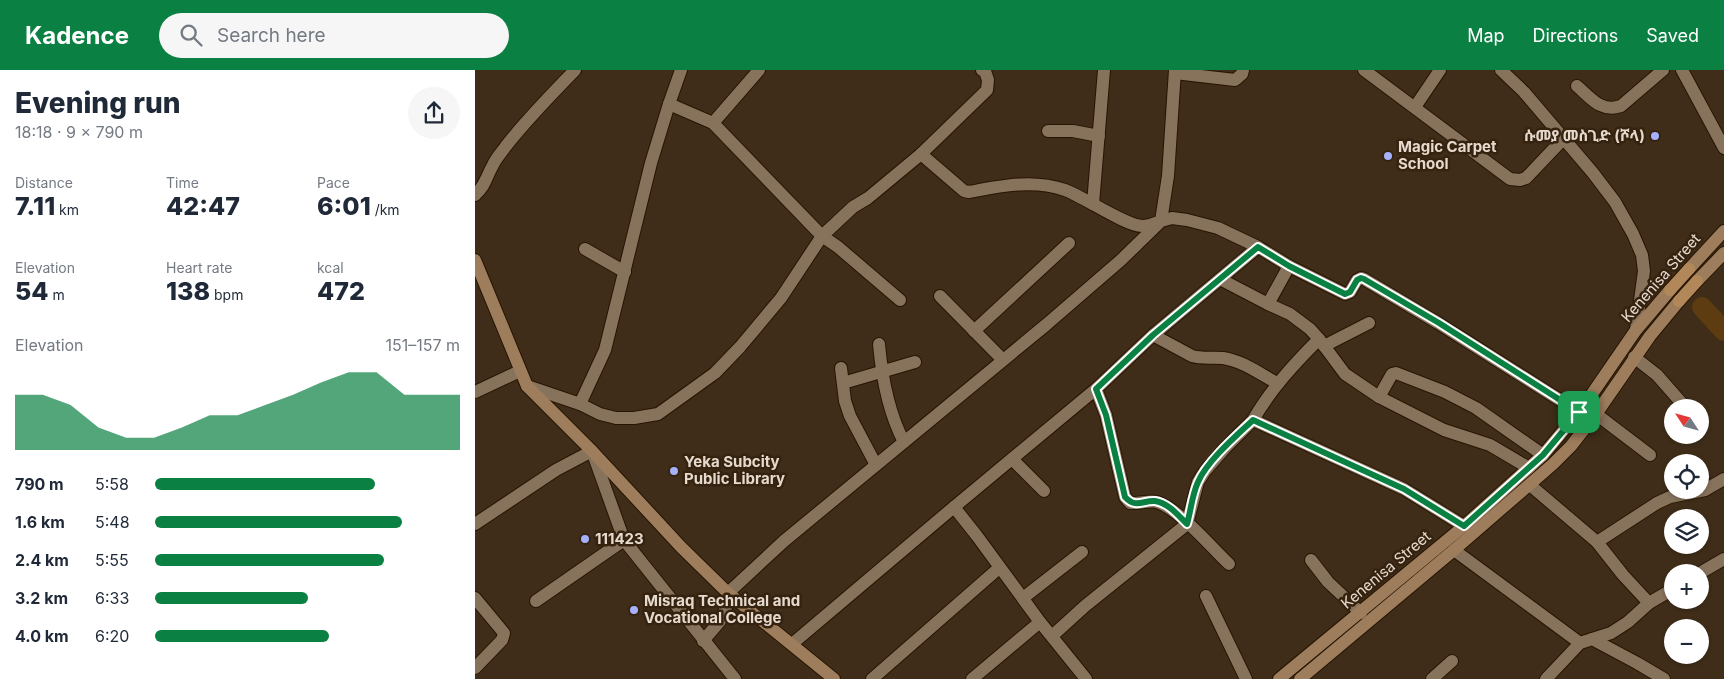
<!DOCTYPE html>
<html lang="en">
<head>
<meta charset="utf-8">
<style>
  :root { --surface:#fff; --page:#f6f6f7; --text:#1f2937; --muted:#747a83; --accent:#0b8043 }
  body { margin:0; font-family:Inter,"Noto Sans Ethiopic",sans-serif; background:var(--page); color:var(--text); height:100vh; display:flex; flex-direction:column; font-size:19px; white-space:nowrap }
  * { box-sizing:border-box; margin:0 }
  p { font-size:16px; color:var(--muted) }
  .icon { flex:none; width:28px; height:28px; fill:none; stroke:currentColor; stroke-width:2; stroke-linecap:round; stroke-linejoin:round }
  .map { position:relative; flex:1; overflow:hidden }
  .sheet { display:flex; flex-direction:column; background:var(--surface); width:475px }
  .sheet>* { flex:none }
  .needle { width:32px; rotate:306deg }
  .fabs { position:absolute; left:1189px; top:329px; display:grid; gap:10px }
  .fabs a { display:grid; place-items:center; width:45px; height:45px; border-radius:50%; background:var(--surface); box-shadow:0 1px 4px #0004; font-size:25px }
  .pin { position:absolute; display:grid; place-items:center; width:42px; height:42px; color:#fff; margin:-21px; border-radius:10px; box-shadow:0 2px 8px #0006 }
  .round { display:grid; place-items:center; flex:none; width:52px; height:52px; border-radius:26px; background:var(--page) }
  .summary { display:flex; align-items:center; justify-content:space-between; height:85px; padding:0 15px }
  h1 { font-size:28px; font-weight:800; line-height:38px }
  .metrics { display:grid; grid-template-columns:repeat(3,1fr); gap:8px; height:85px; padding:5px 15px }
  .metrics div { display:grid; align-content:center }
  .metrics b { font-size:25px; font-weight:800 }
  .metrics small { font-size:14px; font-weight:400 }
  .metrics p { font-size:14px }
  .chart { height:140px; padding:10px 15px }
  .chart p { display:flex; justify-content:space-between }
  .chart svg { width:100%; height:90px; margin-top:5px; fill:var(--accent); opacity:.7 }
  ul { padding:0 15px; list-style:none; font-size:16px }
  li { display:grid; grid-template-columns:80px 60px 1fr; align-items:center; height:38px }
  li i { height:12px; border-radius:6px; background:var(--accent) }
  header { display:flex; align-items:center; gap:30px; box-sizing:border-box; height:70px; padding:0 25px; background:var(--accent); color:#fff }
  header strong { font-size:24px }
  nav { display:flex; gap:28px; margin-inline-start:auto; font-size:18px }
  .search { width:350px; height:45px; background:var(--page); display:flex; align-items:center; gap:12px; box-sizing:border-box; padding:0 18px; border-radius:28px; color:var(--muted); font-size:19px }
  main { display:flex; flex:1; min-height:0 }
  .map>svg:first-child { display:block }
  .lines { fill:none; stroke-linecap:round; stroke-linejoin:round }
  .river { stroke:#5e3c11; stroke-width:20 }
  .street-casing { stroke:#261502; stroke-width:14 }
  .secondary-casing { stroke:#261502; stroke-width:14 }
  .primary-casing { stroke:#261502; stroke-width:14 }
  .street { stroke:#87725c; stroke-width:12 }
  .secondary { stroke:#9d7d5c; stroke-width:12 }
  .primary { stroke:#b2885b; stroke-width:12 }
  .route-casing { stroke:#fff; stroke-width:10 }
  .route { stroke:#0b8043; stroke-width:6 }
  .poi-dot { fill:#a6b1fc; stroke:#35230f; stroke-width:2 }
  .labels { text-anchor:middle; stroke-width:5; stroke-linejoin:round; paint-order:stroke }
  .poi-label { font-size:15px; font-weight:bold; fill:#e6dace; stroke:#35230f; text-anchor:start }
  .street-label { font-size:15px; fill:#e6dace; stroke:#35230f }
</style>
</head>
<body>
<header>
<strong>Kadence</strong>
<div class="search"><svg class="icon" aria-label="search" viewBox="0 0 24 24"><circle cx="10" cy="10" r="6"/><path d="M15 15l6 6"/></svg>Search here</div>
<nav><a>Map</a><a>Directions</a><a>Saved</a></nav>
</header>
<main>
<section class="sheet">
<div class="summary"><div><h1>Evening run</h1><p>18:18 · 9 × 790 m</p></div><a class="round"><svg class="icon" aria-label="share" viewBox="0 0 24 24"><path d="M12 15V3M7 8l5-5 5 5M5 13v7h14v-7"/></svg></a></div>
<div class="metrics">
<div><p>Distance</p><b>7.11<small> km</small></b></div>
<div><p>Time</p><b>42:47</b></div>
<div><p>Pace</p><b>6:01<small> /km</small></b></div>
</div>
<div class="metrics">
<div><p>Elevation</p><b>54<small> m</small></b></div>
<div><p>Heart rate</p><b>138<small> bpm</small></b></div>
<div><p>kcal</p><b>472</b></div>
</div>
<div class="chart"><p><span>Elevation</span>151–157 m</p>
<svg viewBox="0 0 160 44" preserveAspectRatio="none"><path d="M0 44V17L10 17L20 22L30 33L40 38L50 38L60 33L70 27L80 27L90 22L100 17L110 11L120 6L130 6L140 17L150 17L160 17V44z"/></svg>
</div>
<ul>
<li><b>790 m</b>5:58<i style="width:72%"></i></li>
<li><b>1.6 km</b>5:48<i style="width:81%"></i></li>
<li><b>2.4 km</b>5:55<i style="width:75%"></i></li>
<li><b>3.2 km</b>6:33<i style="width:50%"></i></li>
<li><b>4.0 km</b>6:20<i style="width:57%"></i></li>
</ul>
</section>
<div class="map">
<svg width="1249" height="609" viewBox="0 0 1249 609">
  <rect width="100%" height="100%" fill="#3f2d19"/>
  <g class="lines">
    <polyline class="river" points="1227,237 1249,261"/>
    <g class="street-casing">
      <g id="street">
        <polyline points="889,0 1035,109 1045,110 1051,108 1089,68"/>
        <polyline points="1026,0 1049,22 1118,103 1140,132 1158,164 1167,185 1169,201 1161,260"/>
        <polyline points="1207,0 1249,78"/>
        <polyline points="700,3 760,10 767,4 768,0"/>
        <path d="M1102,16C1116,28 1126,43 1146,36L1188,0"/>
        <polyline points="194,34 238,53 284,0"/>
        <polyline points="940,37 965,0"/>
        <polyline points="238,53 347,166 363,177 425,230"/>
        <polyline points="573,61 598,61 624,66"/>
        <path d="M446,84L489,121L494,122C526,116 558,109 590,120C609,127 651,156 667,156C674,156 681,153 686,151L693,106L700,0"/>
        <path d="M0,125C11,115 11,107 18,95C21,88 27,82 31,76C52,49 76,25 100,0"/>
        <polyline points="618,134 629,0"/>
        <polyline points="783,177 814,196 870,224 875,222 882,210 886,208 889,209 963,253 1104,342"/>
        <polyline points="110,179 150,202"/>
        <polyline points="745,209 793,234 814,196"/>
        <polyline points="465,226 528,290"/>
        <polyline points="793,234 815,244 835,259 844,269 870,304 904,327 969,360 1015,375 1054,398"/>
        <polyline points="499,261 594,173"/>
        <path d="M678,265L717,286C727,289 737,287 748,288C768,291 785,304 802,313"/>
        <path d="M404,274C407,308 413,342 429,372"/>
        <polyline points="849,276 894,253"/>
        <polyline points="1159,287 1182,305 1211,338"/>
        <polyline points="366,298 370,331 375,346 401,395"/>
        <polyline points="368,313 440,292"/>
        <polyline points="52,316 105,334 130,280 176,93 194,34 206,0"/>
        <path d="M621,319L631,345L650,427L655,433C664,434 674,430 682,432C704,439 736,477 754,494"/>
        <polyline points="0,322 45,301"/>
        <polyline points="904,327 917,304 921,303 970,322 1001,338 1068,385"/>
        <polyline points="105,334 125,344 141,348 159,348 183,344 240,303 265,277 306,228 347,166 378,137 393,128 446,84 512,20 513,10 510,1 507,0"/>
        <polyline points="1121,344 1175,385"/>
        <path d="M778,350C796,319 819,294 844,269"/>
        <polyline points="537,389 569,421"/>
        <polyline points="1055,415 1122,472 1148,505 1174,533"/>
        <polyline points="479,437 502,466 565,552 611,609"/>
        <polyline points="0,454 81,400 117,381 149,470 260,609"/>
        <polyline points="1122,472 1182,433 1195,427 1230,420 1249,409"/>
        <polyline points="979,480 1105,573"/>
        <polyline points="836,490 853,512 886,543"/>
        <polyline points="1225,503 1249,489"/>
        <polyline points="731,526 771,609"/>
        <polyline points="0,528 29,563 27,570 0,598"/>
        <polyline points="548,528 607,482"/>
        <polyline points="61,531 149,470"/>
        <polyline points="577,566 610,536 712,454 723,412 730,401 750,378 778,350 929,419 989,456"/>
        <polyline points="1117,569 1162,593 1189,609"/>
        <polyline points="228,571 245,551 251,538 253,523 309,471 572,254 646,190 686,151 697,148 712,150 743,158 783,177 678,265 621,319 479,437 317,574"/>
        <polyline points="397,609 524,498"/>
        <polyline points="497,609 565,552"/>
        <polyline points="957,609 977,591"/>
        <polyline points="1071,609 1105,573 1136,563 1153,552 1174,533 1198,519"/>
      </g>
    </g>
    <g class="secondary-casing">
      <g id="secondary">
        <polyline points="0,190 52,316 117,381 206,477 253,523 359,609"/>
        <polyline points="1214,199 1249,161"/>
        <polyline points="1222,211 1249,183"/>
        <polyline points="804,609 989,456 1068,385 1108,337 1161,260 1195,220"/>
        <polyline points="825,609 979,480 1078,394 1096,376 1121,344 1175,266 1204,231"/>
      </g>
    </g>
    <g class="primary-casing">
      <g id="primary">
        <polyline points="1195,220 1214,199"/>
        <polyline points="1204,231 1222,211"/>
      </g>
    </g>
    <use href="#street" class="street"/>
    <use href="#secondary" class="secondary"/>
    <use href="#primary" class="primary"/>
  </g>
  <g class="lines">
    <g class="route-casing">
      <path id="route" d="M783,177L814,196L870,224L875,222L882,210L886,208L889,209L964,253L1104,342L1068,385L989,456L929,419L778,350C761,366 732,391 723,412C717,425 716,440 712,454C703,445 693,433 680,431C668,430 661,439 650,427L631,345L621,319L678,265Z"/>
    </g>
    <use href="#route" class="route"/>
  </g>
  <g class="poi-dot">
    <circle cx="1180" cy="66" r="5"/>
    <circle cx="913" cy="86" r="5"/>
    <circle cx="199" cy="401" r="5"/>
    <circle cx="110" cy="469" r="5"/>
    <circle cx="159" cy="540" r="5"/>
  </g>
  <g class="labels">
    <g class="poi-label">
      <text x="1170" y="71" text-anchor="end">ሱመያ መስጊድ (ሾላ)</text>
      <text x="923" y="82">Magic Carpet<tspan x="923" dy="17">School</tspan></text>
      <text x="209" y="397">Yeka Subcity<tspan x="209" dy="17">Public Library</tspan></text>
      <text x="120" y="474">111423</text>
      <text x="169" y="536">Misraq Technical and<tspan x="169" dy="17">Vocational College</tspan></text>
    </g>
    <g class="street-label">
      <text transform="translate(1186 208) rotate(-49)" y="5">Kenenisa Street</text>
      <text transform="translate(911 500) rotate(-40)" y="5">Kenenisa Street</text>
    </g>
  </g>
</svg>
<div class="fabs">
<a><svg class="needle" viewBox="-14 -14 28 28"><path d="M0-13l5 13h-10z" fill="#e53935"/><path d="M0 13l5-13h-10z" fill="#747a83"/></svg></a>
<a><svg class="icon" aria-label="locate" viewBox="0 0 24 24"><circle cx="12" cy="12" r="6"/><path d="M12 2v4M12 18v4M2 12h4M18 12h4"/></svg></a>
<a><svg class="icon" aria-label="layers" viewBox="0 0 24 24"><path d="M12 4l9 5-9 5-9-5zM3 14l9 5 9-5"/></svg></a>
<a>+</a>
<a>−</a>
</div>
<div class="pin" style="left:1104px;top:342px;background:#1e9e55"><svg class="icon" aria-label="arrive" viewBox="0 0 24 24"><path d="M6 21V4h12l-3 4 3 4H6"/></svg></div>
</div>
</main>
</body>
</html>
